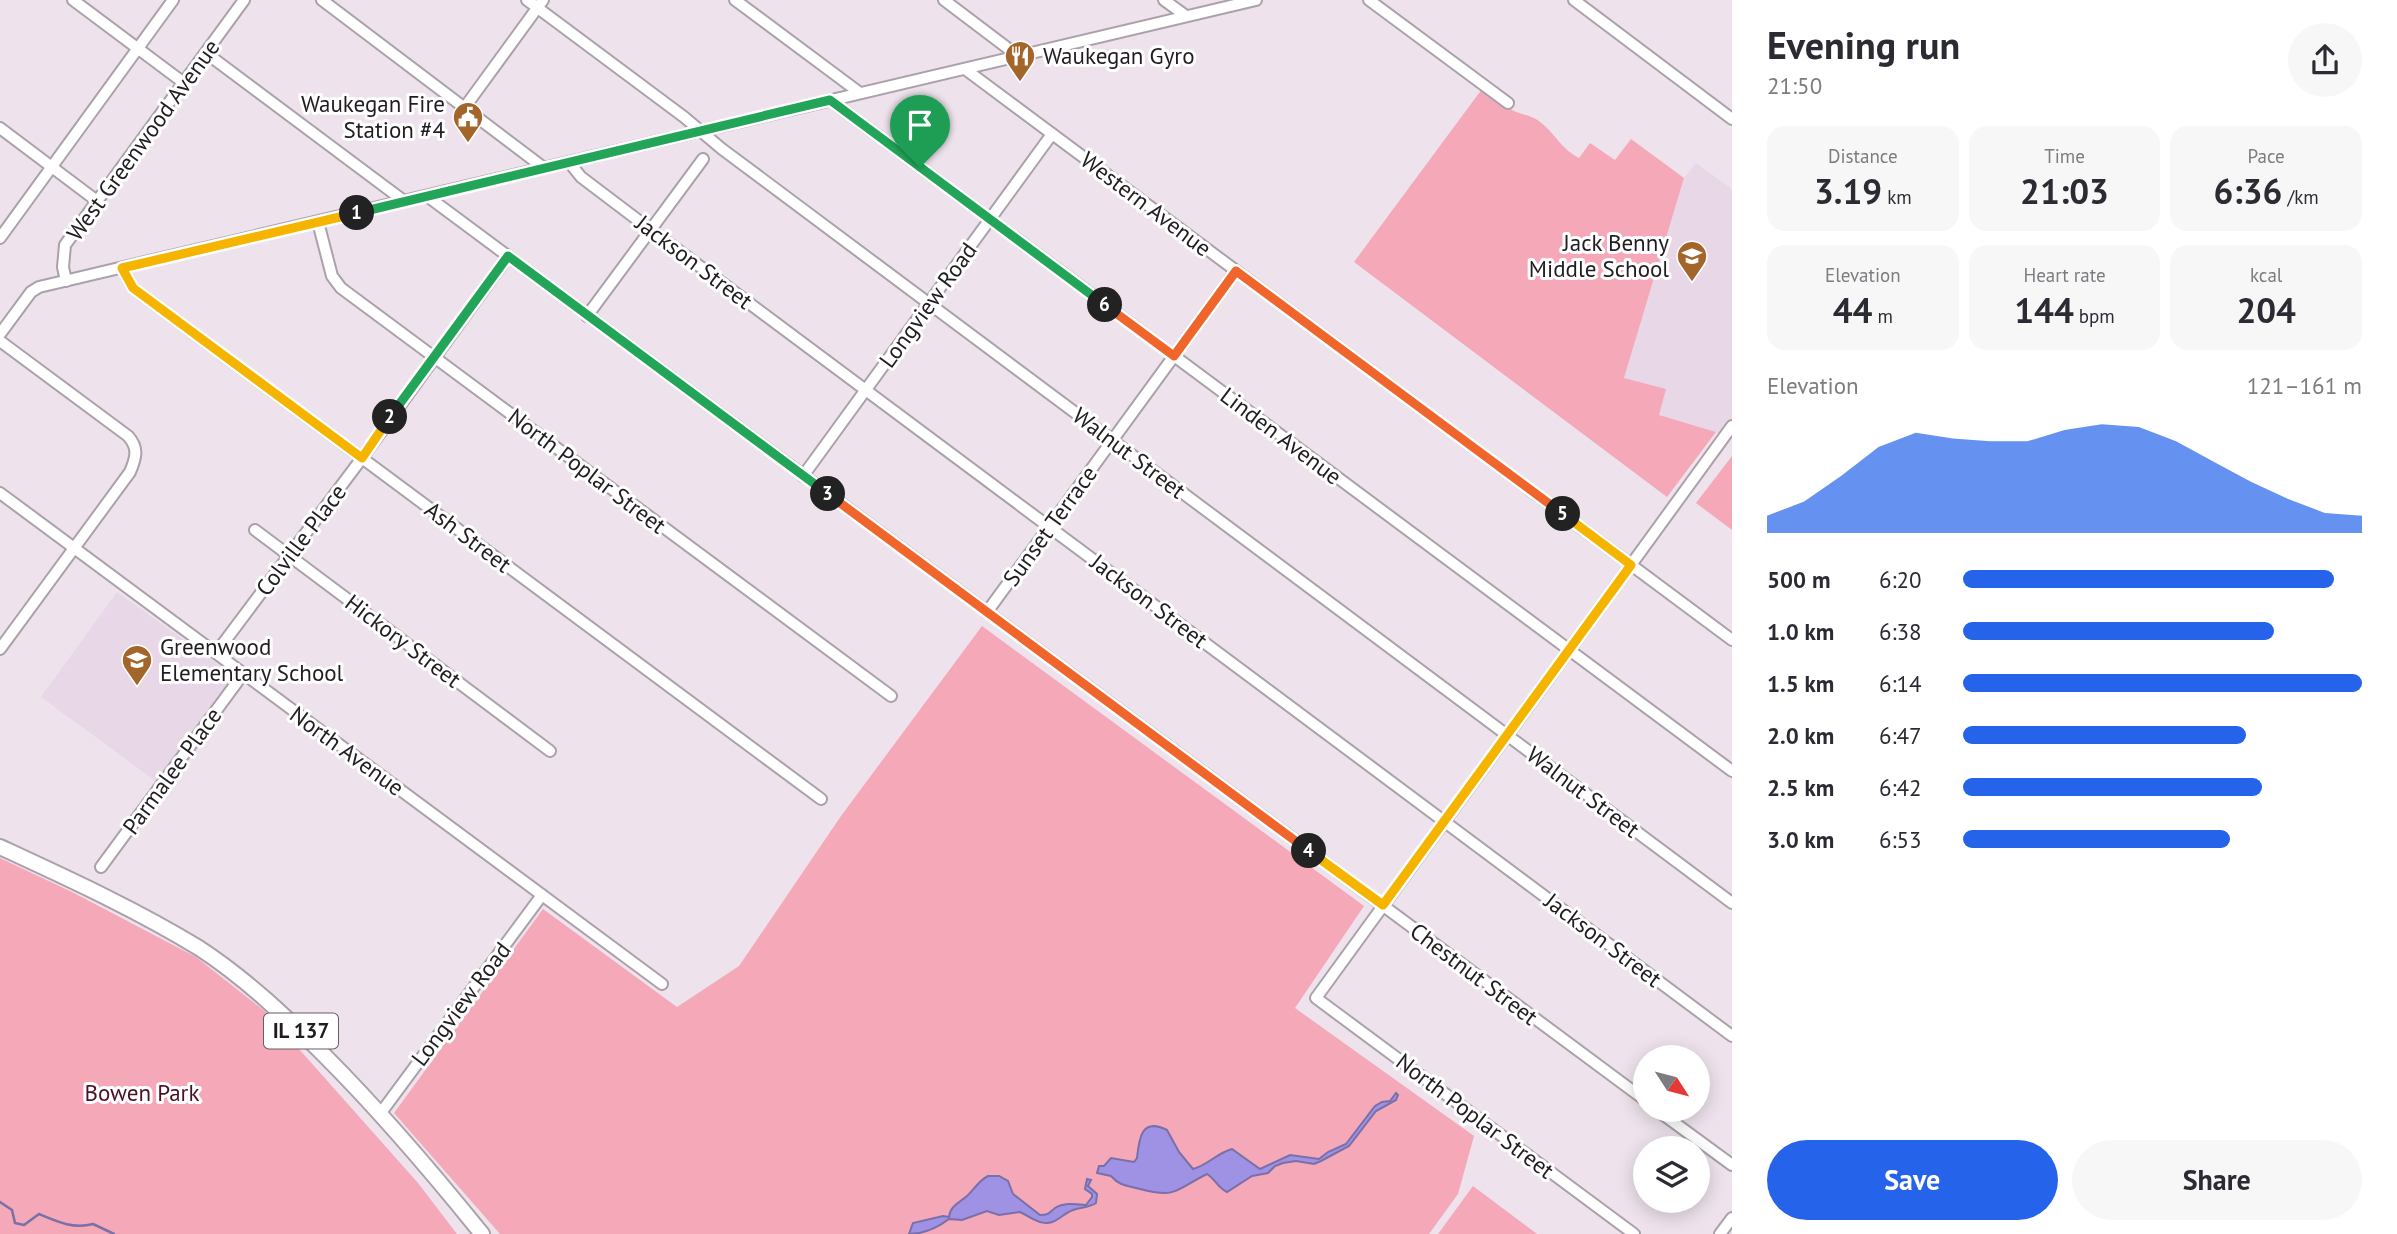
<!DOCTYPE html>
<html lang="en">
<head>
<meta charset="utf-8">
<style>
  :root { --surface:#fff; --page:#f7f7f7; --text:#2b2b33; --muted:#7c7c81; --accent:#2563eb }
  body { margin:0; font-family:"PT Sans",sans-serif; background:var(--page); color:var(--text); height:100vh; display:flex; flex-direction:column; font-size:26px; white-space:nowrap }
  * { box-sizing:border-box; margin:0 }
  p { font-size:23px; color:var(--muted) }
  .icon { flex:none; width:38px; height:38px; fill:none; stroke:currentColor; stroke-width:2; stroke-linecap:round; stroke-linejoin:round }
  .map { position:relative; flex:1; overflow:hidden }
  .details { display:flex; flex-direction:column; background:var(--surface); width:665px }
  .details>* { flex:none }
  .needle { width:46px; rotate:126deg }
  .tools { position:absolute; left:1633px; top:1045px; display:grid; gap:14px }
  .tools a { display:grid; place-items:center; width:77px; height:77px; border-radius:50%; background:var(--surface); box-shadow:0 4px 18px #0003; font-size:35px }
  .pin { position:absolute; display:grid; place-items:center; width:60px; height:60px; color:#fff; margin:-72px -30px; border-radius:50% 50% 50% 0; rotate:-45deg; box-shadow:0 0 7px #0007 }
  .pin .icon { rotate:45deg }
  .km { position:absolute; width:35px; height:35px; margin:-18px; border-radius:50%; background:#222; color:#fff; font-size:19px; line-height:35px; text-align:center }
  .round { display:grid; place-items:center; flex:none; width:74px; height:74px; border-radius:37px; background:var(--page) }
  .headline { display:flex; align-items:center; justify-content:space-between; height:119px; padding:0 35px }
  h1 { font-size:38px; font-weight:600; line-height:52px }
  .metrics { display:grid; grid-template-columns:repeat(3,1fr); gap:10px; height:119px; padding:7px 35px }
  .metrics div { display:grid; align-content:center; border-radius:18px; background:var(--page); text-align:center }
  .metrics b { font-size:35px; font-weight:600 }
  .metrics small { font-size:19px; font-weight:400 }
  .metrics p { font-size:19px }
  .chart { height:196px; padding:14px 35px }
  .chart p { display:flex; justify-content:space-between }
  .chart svg { width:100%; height:126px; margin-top:7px; fill:var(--accent); opacity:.7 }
  .primary-button { display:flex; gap:14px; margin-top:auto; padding:14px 35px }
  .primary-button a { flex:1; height:80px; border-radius:42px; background:var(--accent); color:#fff; font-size:28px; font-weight:600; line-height:80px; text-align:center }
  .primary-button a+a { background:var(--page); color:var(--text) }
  ul { padding:0 35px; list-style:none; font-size:23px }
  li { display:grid; grid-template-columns:112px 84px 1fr; align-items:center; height:52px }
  li i { height:18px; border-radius:9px; background:var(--accent) }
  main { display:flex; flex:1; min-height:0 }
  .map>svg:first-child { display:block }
  .built { fill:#e8d7e7 }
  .green { fill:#f4a8b8 }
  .water { fill:#9f92e4; stroke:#796fa9; stroke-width:2 }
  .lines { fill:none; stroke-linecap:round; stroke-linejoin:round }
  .stream { stroke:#796fa9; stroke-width:2.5 }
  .minor-casing { stroke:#aba1ab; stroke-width:14 }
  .major-casing { stroke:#aba1ab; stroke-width:18 }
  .minor { stroke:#fff; stroke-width:10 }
  .major { stroke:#fff; stroke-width:14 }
  .split-1-casing { stroke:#fff; stroke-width:14 }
  .split-2-casing { stroke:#fff; stroke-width:14 }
  .split-3-casing { stroke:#fff; stroke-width:14 }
  .split-4-casing { stroke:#fff; stroke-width:14 }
  .split-5-casing { stroke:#fff; stroke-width:14 }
  .split-6-casing { stroke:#fff; stroke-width:14 }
  .split-7-casing { stroke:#fff; stroke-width:14 }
  .split-1 { stroke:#22a559; stroke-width:9 }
  .split-2 { stroke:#f5b400; stroke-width:9 }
  .split-3 { stroke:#22a559; stroke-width:9 }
  .split-4 { stroke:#f0652b; stroke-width:9 }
  .split-5 { stroke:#f5b400; stroke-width:9 }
  .split-6 { stroke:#f0652b; stroke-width:9 }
  .split-7 { stroke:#22a559; stroke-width:9 }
  .labels { text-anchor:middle; stroke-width:6; stroke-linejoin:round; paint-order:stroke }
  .shield { fill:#fff; stroke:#636063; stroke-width:2 }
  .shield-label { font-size:21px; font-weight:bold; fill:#201c20 }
  .poi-label { font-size:23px; fill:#201c20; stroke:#fff; text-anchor:start }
  .street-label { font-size:23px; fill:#201c20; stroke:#fff }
  .park-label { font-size:23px; fill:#4b1023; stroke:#fff }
</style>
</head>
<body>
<main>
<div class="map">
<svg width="1732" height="1234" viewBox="0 0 1732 1234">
  <rect width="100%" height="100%" fill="#eee3ed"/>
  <g class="built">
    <polygon points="1696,163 1732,189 1732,437 1730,440 1716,432 1659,415 1624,378 1684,178"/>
    <polygon points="117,592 234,676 157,782 41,697"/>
  </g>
  <g class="green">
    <path d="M1482,89C1492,96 1503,105 1514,111C1522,115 1531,115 1539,121C1554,132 1562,150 1579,158L1590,143L1615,160L1631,139L1684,178L1624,378L1666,389L1659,415L1716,432L1667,497L1354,262Z"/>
    <polygon points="1732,456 1732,530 1696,503"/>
    <polygon points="982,626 1364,906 1295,1008 1474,1136 1458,1194 1429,1234 500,1234 394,1113 543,909 677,1007 739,966 841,816"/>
    <polygon points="0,858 72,892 196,957 267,1013 418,1183 457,1234 0,1234"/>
    <polygon points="1473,1186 1537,1234 1438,1234"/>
  </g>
  <g class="water">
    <path d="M1396,1093L1398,1095L1396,1100L1376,1111L1349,1146L1321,1161L1314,1164L1296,1161L1283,1163L1275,1166L1268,1173L1252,1176L1227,1192C1218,1188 1216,1180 1207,1174C1176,1189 1178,1199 1140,1189C1127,1185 1121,1187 1111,1176L1097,1173L1099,1166H1104L1111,1158L1134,1162L1137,1158C1139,1139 1141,1117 1167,1130L1179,1152L1193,1169C1208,1165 1217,1153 1232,1149L1260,1169L1290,1155L1319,1159L1328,1152L1346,1144L1375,1106L1382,1102L1390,1101Z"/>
    <path d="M988,1176H999L1008,1181L1013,1194L1040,1215C1049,1215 1049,1213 1055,1208C1064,1202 1076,1204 1086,1205L1092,1197V1194L1085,1189L1087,1179L1091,1180L1088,1186L1097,1194L1096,1203C1088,1208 1081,1207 1073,1210C1067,1212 1063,1216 1058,1219C1044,1229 1033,1218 1020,1212L999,1215L987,1211L962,1220L949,1219C937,1228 924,1234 909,1234L913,1223L943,1216L949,1217C950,1206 959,1203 967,1196C974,1190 978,1181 988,1176Z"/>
  </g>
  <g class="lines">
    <path class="stream" d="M0,1202L12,1210L15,1223L24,1225L39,1214C58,1222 73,1229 93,1224L114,1234"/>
    <g class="minor-casing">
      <g id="minor">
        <polyline points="73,0 184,83"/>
        <polyline points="322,0 544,168"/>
        <polyline points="527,0 684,117 722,149 1732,903"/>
        <polyline points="735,0 860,93"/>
        <polyline points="944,0 1018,56"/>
        <polyline points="1164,0 1186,16"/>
        <polyline points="1369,0 1508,103"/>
        <polyline points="1574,0 1732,119"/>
        <polyline points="206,53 404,201"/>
        <polyline points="965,69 1732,640"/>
        <polyline points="830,100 1732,771"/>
        <polyline points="465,107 543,0"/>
        <polyline points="0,128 97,201"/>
        <polyline points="569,162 581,177 651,230 1732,1036"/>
        <polyline points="427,196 1645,1100"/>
        <polyline points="318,222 332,276 341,288 891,696"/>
        <polyline points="0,238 173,0"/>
        <polyline points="122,268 133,288 821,799"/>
        <polyline points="66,281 63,267 65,245 244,0"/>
        <polyline points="587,316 703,159"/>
        <polyline points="0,334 31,292 39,287 1256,0"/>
        <path d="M0,341L128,436C139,448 136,458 130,472L0,649"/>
        <polyline points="803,476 1052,134"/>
        <polyline points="0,493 662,984"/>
        <polyline points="255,530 550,751"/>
        <polyline points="987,612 1236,271"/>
        <polyline points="216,653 362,458 508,256"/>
        <polyline points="101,867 243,674"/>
        <polyline points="1657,1110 1732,1165"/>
        <polyline points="380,1114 542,895"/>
        <polyline points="1634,1234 1316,998 1732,426"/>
        <polyline points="1720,1234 1732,1218"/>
      </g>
    </g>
    <g class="major-casing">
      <path id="major" d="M0,847C67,878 135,909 199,948C245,978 285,1016 324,1055C380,1111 432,1172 482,1234"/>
    </g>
    <use href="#minor" class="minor"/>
    <use href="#major" class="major"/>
  </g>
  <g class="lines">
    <g class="split-1-casing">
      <polyline id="split-1" points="357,213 830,100 920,167"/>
    </g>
    <g class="split-2-casing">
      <polyline id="split-2" points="357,213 122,268 133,288 362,458 390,417"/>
    </g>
    <g class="split-3-casing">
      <polyline id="split-3" points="390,417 508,256 828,494"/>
    </g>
    <g class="split-4-casing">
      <polyline id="split-4" points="828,494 1309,851"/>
    </g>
    <g class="split-5-casing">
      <polyline id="split-5" points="1309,851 1383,905 1631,565 1563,514"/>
    </g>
    <g class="split-6-casing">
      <polyline id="split-6" points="1105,305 1174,356 1236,271 1563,514"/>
    </g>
    <g class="split-7-casing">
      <polyline id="split-7" points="920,167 1105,305"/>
    </g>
    <use href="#split-1" class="split-1"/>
    <use href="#split-2" class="split-2"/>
    <use href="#split-3" class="split-3"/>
    <use href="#split-4" class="split-4"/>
    <use href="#split-5" class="split-5"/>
    <use href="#split-6" class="split-6"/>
    <use href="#split-7" class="split-7"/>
  </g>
  <defs>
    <g id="restaurant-pin" transform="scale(1.575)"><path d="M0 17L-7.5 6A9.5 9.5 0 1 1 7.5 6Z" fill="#a3652a" stroke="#fff"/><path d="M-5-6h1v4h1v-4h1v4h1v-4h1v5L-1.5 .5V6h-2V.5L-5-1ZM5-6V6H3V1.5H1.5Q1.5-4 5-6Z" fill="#fff"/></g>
    <g id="civic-pin" transform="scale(1.575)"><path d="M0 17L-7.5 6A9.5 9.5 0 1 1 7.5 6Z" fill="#a3652a" stroke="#fff"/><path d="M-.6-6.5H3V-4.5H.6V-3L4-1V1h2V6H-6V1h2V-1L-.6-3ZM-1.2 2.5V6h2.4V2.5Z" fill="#fff"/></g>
    <g id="school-pin" transform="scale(1.575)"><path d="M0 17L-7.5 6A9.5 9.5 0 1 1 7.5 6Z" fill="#a3652a" stroke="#fff"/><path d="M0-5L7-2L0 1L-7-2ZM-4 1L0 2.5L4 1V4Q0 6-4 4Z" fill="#fff"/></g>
  </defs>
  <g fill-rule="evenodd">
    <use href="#restaurant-pin" x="1020" y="56"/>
    <use href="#civic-pin" x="468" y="117"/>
    <use href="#school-pin" x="1692" y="256"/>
    <use href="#school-pin" x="137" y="660"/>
  </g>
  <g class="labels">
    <rect class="shield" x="264" y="1013.5" width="74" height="35" rx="5"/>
    <g class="shield-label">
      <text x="301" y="1038">IL 137</text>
    </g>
    <g class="poi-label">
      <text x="1043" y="64">Waukegan Gyro</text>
      <text x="445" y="112" text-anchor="end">Waukegan Fire<tspan x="445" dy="26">Station #4</tspan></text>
      <text x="1669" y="251" text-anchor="end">Jack Benny<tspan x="1669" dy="26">Middle School</tspan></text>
      <text x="160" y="655">Greenwood<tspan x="160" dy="26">Elementary School</tspan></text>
    </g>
    <g class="street-label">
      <text transform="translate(143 140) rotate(-54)" y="8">West Greenwood Avenue</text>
      <text transform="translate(1146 204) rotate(37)" y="8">Western Avenue</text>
      <text transform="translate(694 262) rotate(37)" y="8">Jackson Street</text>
      <text transform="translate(928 305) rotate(-54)" y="8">Longview Road</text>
      <text transform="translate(1281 436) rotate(37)" y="8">Linden Avenue</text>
      <text transform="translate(1129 453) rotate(37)" y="8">Walnut Street</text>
      <text transform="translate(587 471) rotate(37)" y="8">North Poplar Street</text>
      <text transform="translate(1050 526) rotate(-54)" y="8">Sunset Terrace</text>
      <text transform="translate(468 537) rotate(37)" y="8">Ash Street</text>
      <text transform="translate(301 540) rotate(-53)" y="8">Colville Place</text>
      <text transform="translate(1149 601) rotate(37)" y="8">Jackson Street</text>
      <text transform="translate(403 641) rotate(37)" y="8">Hickory Street</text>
      <text transform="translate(347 751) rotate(36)" y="8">North Avenue</text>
      <text transform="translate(172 771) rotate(-54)" y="8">Parmalee Place</text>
      <text transform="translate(1583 792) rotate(37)" y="8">Walnut Street</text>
      <text transform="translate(1603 940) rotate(37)" y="8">Jackson Street</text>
      <text transform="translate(1474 974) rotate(37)" y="8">Chestnut Street</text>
      <text transform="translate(461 1004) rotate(-53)" y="8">Longview Road</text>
      <text transform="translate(1475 1116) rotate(37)" y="8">North Poplar Street</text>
    </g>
    <g class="park-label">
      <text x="142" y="1101">Bowen Park</text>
    </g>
  </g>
</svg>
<div class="tools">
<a><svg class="needle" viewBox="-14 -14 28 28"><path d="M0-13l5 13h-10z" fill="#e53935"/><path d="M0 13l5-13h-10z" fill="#7c7c81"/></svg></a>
<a><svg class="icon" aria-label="layers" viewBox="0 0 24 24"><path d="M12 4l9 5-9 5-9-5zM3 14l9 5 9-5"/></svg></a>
</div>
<div class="pin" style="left:920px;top:167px;background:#1e9e55"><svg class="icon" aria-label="arrive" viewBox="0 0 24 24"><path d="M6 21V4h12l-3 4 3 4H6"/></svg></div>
<b class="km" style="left:357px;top:213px">1</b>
<b class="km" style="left:390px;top:417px">2</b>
<b class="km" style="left:828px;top:494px">3</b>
<b class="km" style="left:1309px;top:851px">4</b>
<b class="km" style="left:1563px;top:514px">5</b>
<b class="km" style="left:1105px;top:305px">6</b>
</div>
<section class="details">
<div class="headline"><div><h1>Evening run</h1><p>21:50</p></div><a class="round"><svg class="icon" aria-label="share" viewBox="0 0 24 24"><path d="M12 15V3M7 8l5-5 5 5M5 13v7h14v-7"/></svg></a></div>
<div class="metrics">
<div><p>Distance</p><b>3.19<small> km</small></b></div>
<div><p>Time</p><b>21:03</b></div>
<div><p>Pace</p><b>6:36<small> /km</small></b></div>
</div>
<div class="metrics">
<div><p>Elevation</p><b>44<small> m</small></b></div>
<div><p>Heart rate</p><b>144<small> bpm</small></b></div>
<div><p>kcal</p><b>204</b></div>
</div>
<div class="chart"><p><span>Elevation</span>121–161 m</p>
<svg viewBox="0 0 160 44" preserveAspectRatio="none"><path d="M0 44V38L10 33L20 24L30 14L40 9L50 11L60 12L70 12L80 8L90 6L100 7L110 12L120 19L130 26L140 32L150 37L160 38V44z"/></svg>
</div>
<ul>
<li><b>500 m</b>6:20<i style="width:93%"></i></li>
<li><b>1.0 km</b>6:38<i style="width:78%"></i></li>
<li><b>1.5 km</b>6:14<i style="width:100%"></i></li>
<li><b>2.0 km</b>6:47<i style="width:71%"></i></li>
<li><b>2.5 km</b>6:42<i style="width:75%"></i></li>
<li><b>3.0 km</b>6:53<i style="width:67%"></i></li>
</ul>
<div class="primary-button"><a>Save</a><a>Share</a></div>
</section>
</main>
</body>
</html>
